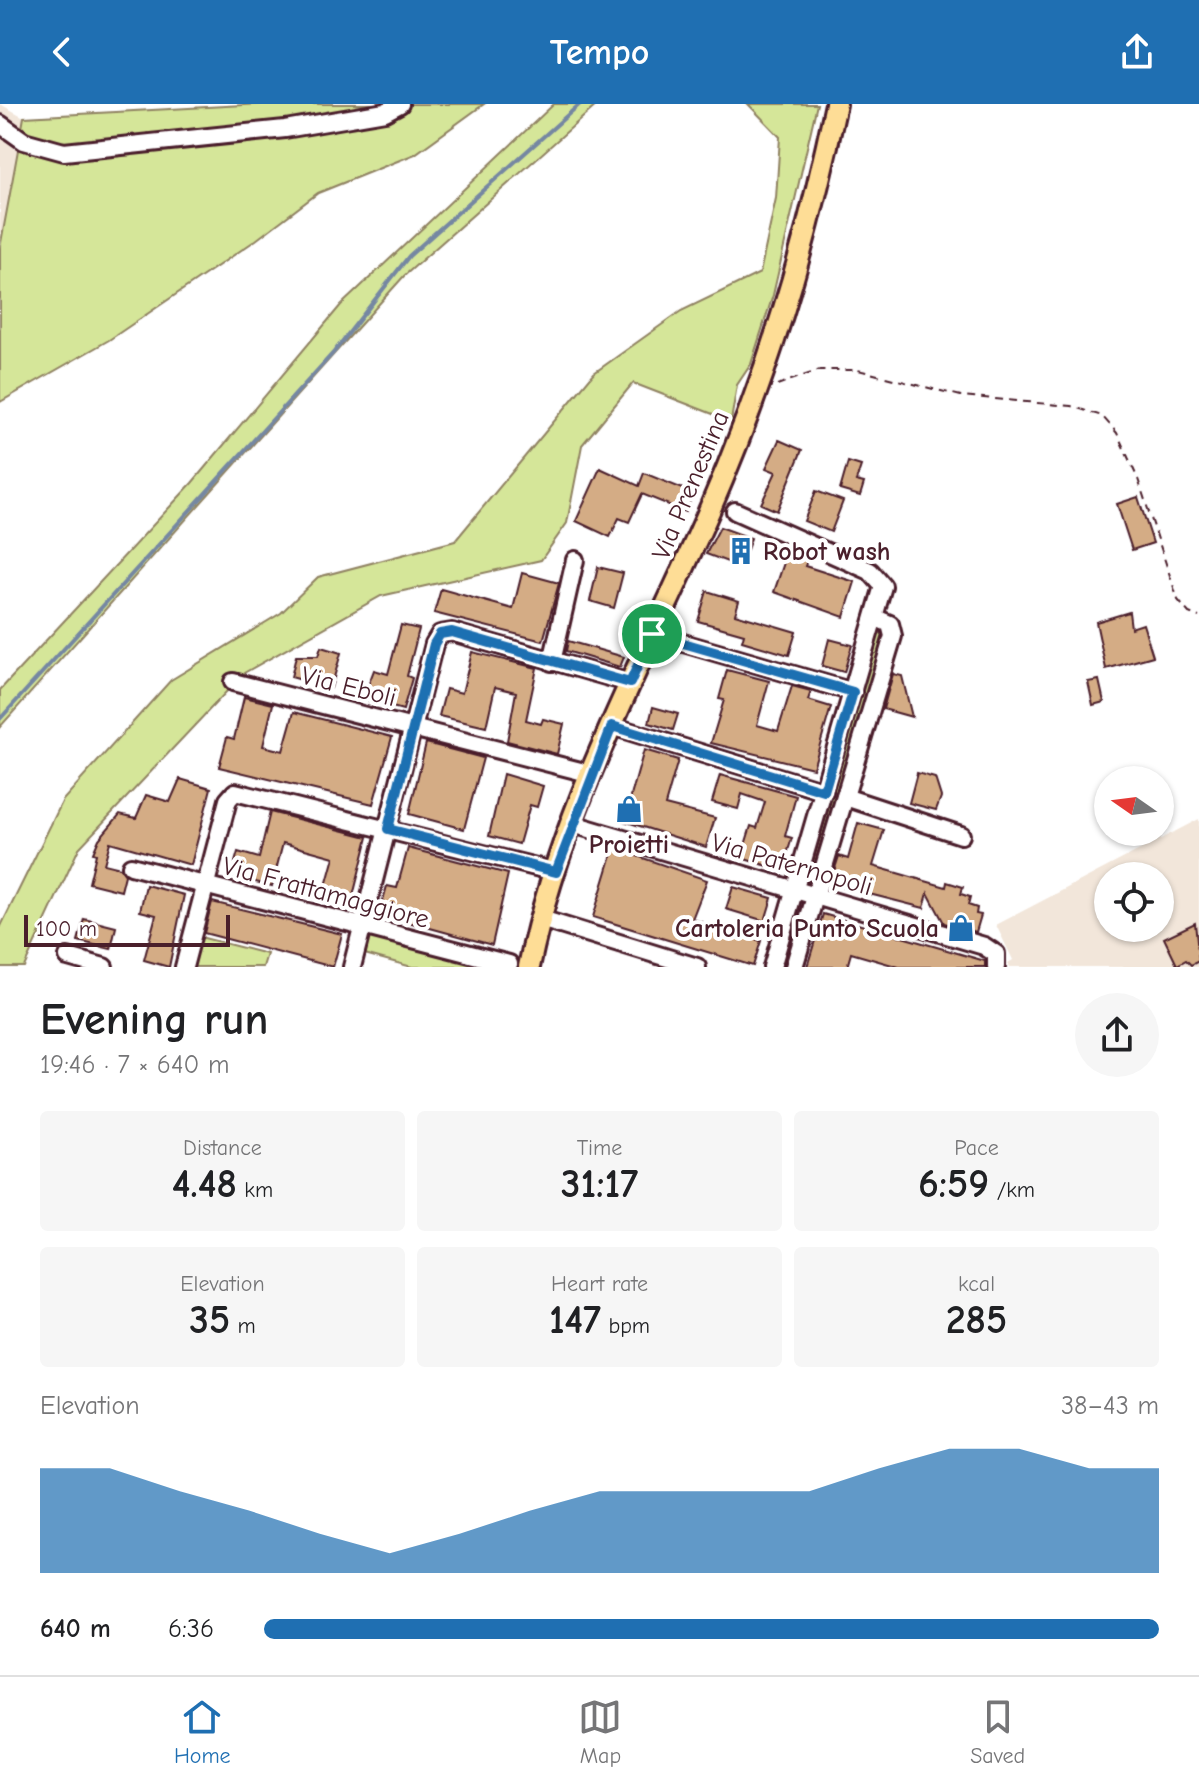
<!DOCTYPE html>
<html lang="en">
<head>
<meta charset="utf-8">
<style>
  :root { --surface:#fff; --page:#f6f6f6; --text:#202124; --muted:#757577; --line:#e0e0e0; --accent:#1f6fb2 }
  body { margin:0; font-family:"Comic Neue",sans-serif; background:var(--page); color:var(--text); height:100vh; display:flex; flex-direction:column; font-size:30px; white-space:nowrap }
  * { box-sizing:border-box; margin:0 }
  p { font-size:26px; color:var(--muted) }
  .icon { flex:none; width:44px; height:44px; fill:none; stroke:currentColor; stroke-width:2; stroke-linecap:round; stroke-linejoin:round }
  .map { position:relative; height:863px; overflow:hidden }
  .details { display:flex; flex-direction:column; background:var(--surface); flex:1 }
  .details>* { flex:none }
  .needle { width:52px; rotate:284deg }
  .buttons { position:absolute; left:1094px; top:662px; display:grid; gap:16px }
  .buttons a { display:grid; place-items:center; width:80px; height:80px; border-radius:50%; background:var(--surface); box-shadow:0 2px 6px #0004; font-size:40px }
  .scale { position:absolute; left:24px; bottom:20px; width:206px; box-sizing:border-box; padding-left:8px; border:4px solid #4a1f2b; border-top:0; font-size:22px; line-height:28px; white-space:nowrap; color:#4a1f2b; -webkit-text-stroke:6px #fff; paint-order:stroke }
  .pin { position:absolute; display:grid; place-items:center; width:68px; height:68px; color:#fff; margin:-34px; border:4px solid #fff; border-radius:50%; box-shadow:0 2px 8px #0007 }
  .round { display:grid; place-items:center; flex:none; width:84px; height:84px; border-radius:42px; background:var(--page) }
  .overview { display:flex; align-items:center; justify-content:space-between; height:136px; padding:0 40px }
  h1 { font-size:44px; font-weight:800; line-height:60px }
  .figures { display:grid; grid-template-columns:repeat(3,1fr); gap:12px; height:136px; padding:8px 40px }
  .figures div { display:grid; align-content:center; border-radius:8px; background:var(--page); text-align:center }
  .figures b { font-size:40px; font-weight:800 }
  .figures small { font-size:22px; font-weight:400 }
  .figures p { font-size:22px }
  .chart { height:224px; padding:16px 40px }
  .chart p { display:flex; justify-content:space-between }
  .chart svg { width:100%; height:144px; margin-top:8px; fill:var(--accent); opacity:.7 }
  ul { padding:0 40px; list-style:none; font-size:26px }
  li { display:grid; grid-template-columns:128px 96px 1fr; align-items:center; height:60px }
  li i { height:20px; border-radius:10px; background:var(--accent) }
  header { display:flex; justify-content:space-between; align-items:center; height:104px; padding:0 40px; background:var(--accent); color:#fff; font-size:36px; font-weight:800 }
  .tab-bar { display:flex; justify-content:space-around; align-items:center; height:112px; border-top:2px solid var(--line); background:var(--surface); font-size:22px; color:var(--muted) }
  .tab-bar a { display:grid; justify-items:center; gap:4px }
  .tab-bar .on { color:var(--accent) }
  .map>svg:first-child { display:block }
  .built { fill:#f2e6da; fill-rule:evenodd }
  .green { fill:#d5e699; stroke:#908262; stroke-width:2 }
  .lines { fill:none; stroke-linecap:round; stroke-linejoin:round }
  .stream { stroke:#7587a2; stroke-width:4 }
  .building { fill:#d4ac85; stroke:#4a1f2b; stroke-width:2 }
  .minor-casing { stroke:#4a1f2b; stroke-width:22 }
  .major-casing { stroke:#4a1f2b; stroke-width:26 }
  .path { stroke:#4a1f2b; stroke-width:2; stroke-dasharray:8 6; stroke-linecap:butt }
  .minor { stroke:#fff; stroke-width:16 }
  .major { stroke:#fedd96; stroke-width:20 }
  .route-casing { stroke:#fff; stroke-width:16 }
  .route { stroke:#1f6fb2; stroke-width:10 }
  .labels { text-anchor:middle; stroke-width:8; stroke-linejoin:round; paint-order:stroke }
  .street-label { font-size:26px; fill:#4a1f2b; stroke:#fff }
  .poi-label { font-size:26px; font-weight:bold; fill:#4a1f2b; stroke:#fff; text-anchor:start }
</style>
</head>
<body>
<header><svg class="icon" aria-label="back" viewBox="0 0 24 24"><path d="M15 5l-7 7 7 7"/></svg>Tempo<svg class="icon" aria-label="share" viewBox="0 0 24 24"><path d="M12 15V3M7 8l5-5 5 5M5 13v7h14v-7"/></svg></header>
<div class="map">
<svg width="1199" height="863" viewBox="0 0 1199 863">
  <rect width="100%" height="100%" fill="#fff"/>
  <filter id="ink" filterUnits="userSpaceOnUse"><feTurbulence type="fractalNoise" baseFrequency=".0125" numOctaves="2"/><feDisplacementMap in="SourceGraphic" scale="16" xChannelSelector="R" yChannelSelector="G"/><feConvolveMatrix kernelMatrix="1 2 1 2 8 2 1 2 1" color-interpolation-filters="sRGB"/></filter>
  <g filter="url(#ink)">
    <g class="built">
      <polygon points="0,0 24,13 0,144"/>
      <path d="M1199,715V863H1010L1008,859L1013,856L996,821ZM1108,772H1160V824H1108Z"/>
    </g>
    <g class="green">
      <polygon points="262,0 484,0 415,50 318,89 256,136 109,236 0,298 0,144 24,13"/>
      <polygon points="554,0 598,0 404,172 0,623 0,586 192,379 341,201"/>
      <polygon points="748,0 817,0 773,191 751,260 737,281 731,317 633,279 582,341 567,419 541,456 381,492 244,569 79,744 24,863 0,863 0,824 63,696 171,576 281,509 318,473 455,437 594,269 681,207 760,169 776,94 780,33"/>
      <polygon points="875,529 884,531 812,776 803,773"/>
      <polygon points="367,829 488,863 412,863 361,849"/>
      <polygon points="196,832 267,850 263,863 188,863"/>
    </g>
    <g class="lines">
      <polyline class="stream" points="0,615 334,248 409,152 580,0"/>
    </g>
    <g class="building">
      <polygon points="779,336 802,346 777,407 761,400 776,368 766,364"/>
      <polygon points="848,358 861,362 856,377 864,379 860,392 840,386"/>
      <polygon points="600,364 639,382 644,369 693,389 686,408 642,390 629,418 619,414 610,433 576,417"/>
      <polygon points="816,387 843,397 831,428 804,417"/>
      <polygon points="1138,393 1153,439 1132,446 1117,400"/>
      <polygon points="720,423 751,434 741,463 706,450"/>
      <polygon points="788,447 808,454 805,462 855,478 844,513 774,488"/>
      <polygon points="598,463 623,469 614,504 590,497"/>
      <polygon points="522,469 559,479 543,537 434,509 441,485 513,505"/>
      <polygon points="707,487 739,497 735,510 796,528 789,551 742,537 744,530 698,517"/>
      <polygon points="1129,508 1131,524 1143,520 1153,552 1106,565 1096,518"/>
      <polygon points="401,521 419,525 407,572 412,574 403,606 363,595 374,566 388,570"/>
      <polygon points="829,535 852,541 844,568 822,562"/>
      <polygon points="568,537 624,553 620,563 566,547"/>
      <polygon points="321,543 341,549 331,584 291,573 296,552 318,552"/>
      <polygon points="472,548 537,564 526,616 541,620 543,615 564,620 557,650 507,637 516,588 495,583 486,623 439,612 446,585 462,589"/>
      <polygon points="727,566 769,577 757,621 778,627 792,582 811,587 808,596 831,603 813,664 711,639 724,596 719,595"/>
      <polygon points="893,570 902,572 912,613 883,605"/>
      <polygon points="1099,576 1104,598 1093,601 1088,578"/>
      <polygon points="244,593 273,600 263,642 283,647 294,608 392,633 373,700 219,663 227,633 234,635"/>
      <polygon points="653,603 678,610 673,626 649,619"/>
      <polygon points="426,639 483,654 464,725 409,710"/>
      <polygon points="644,646 678,656 665,701 715,714 706,743 624,717"/>
      <polygon points="917,669 935,674 941,693 936,706 909,699"/>
      <polygon points="503,670 543,682 537,703 530,701 519,740 489,732"/>
      <polygon points="720,671 796,692 785,732 792,734 782,766 741,754 751,722 757,724 765,698 742,690 738,705 712,698"/>
      <polygon points="180,675 211,684 191,761 110,738 104,760 120,764 125,771 121,787 89,779 96,750 93,749 99,735 120,710 136,714 146,691 170,698"/>
      <polygon points="270,708 368,733 351,800 323,793 334,753 283,739 272,782 231,772 238,748 259,754"/>
      <polygon points="858,719 884,726 873,762 946,783 947,778 963,783 961,790 970,793 968,801 977,804 976,810 981,811 976,828 944,819 928,789 924,804 830,780 839,752 848,755"/>
      <polygon points="408,744 508,770 492,841 379,810 387,782 397,784"/>
      <polygon points="614,744 707,776 692,815 761,837 753,862 593,813"/>
      <polygon points="146,781 184,791 169,863 144,856 156,811 140,807"/>
      <polygon points="733,783 772,794 765,817 726,805"/>
      <polygon points="212,798 342,830 333,863 204,829"/>
      <polygon points="823,810 985,857 985,863 899,863 851,849 847,863 807,863"/>
      <polygon points="84,815 116,823 111,845 78,837"/>
      <polygon points="1195,819 1199,857 1191,861 1186,856 1177,861 1164,834"/>
    </g>
    <g class="lines">
      <g class="minor-casing">
        <g id="minor">
          <polyline points="0,20 24,37 64,48 285,25 385,8 400,0"/>
          <polyline points="735,407 870,467 883,482 772,863"/>
          <polyline points="652,530 853,588"/>
          <polyline points="552,558 575,456"/>
          <polyline points="233,578 592,670"/>
          <polyline points="612,622 824,687"/>
          <polyline points="845,693 961,731"/>
          <polyline points="573,720 984,842 996,850 996,863"/>
          <polyline points="131,762 509,860"/>
          <polyline points="541,815 697,863"/>
          <polyline points="68,853 104,863"/>
          <polyline points="184,863 228,696 235,688 556,768"/>
          <polyline points="352,863 434,540 440,530 452,528 630,579"/>
          <polyline points="794,863 893,532 890,520 876,514"/>
        </g>
      </g>
      <g class="major-casing">
        <path id="major" d="M529,863C561,705 642,560 706,414C767,275 805,148 836,0"/>
      </g>
      <polyline class="path" points="777,281 820,266 858,266 961,292 1071,302 1102,312 1117,329 1138,375 1178,496 1189,509 1199,513"/>
      <use href="#minor" class="minor"/>
      <use href="#major" class="major"/>
    </g>
  </g>
  <g class="lines" filter="url(#ink)">
    <g class="route-casing">
      <polygon id="route" points="452,528 630,579 652,530 853,588 824,687 612,622 556,768 388,725 434,540 440,530"/>
    </g>
    <use href="#route" class="route"/>
  </g>
  <defs>
    <g id="building-bare" transform="scale(2.16)"><path d="M-4-6H4V6H1V3H-1V6H-4ZM-2.5-4.3h1.7v1.8h-1.7ZM.8-4.3h1.7v1.8H.8ZM-2.5-1h1.7V.8h-1.7ZM.8-1h1.7V.8H.8Z" fill="#1f6fb2" stroke="#fff" stroke-width="2.5" paint-order="stroke"/></g>
    <g id="shop-bare" transform="scale(2.16)"><path d="M-5-2.5h2.3a2.7 3.5 0 0 1 5.4 0H5L5.5 6h-11ZM-1.5-2.5h3a1.5 2.3 0 0 0-3 0Z" fill="#1f6fb2" stroke="#fff" stroke-width="2.5" paint-order="stroke"/></g>
  </defs>
  <g fill-rule="evenodd">
    <use href="#building-bare" x="741" y="447"/>
    <use href="#shop-bare" x="629" y="705"/>
    <use href="#shop-bare" x="961" y="824"/>
  </g>
  <g class="labels">
    <g class="street-label">
      <text transform="translate(690 381) rotate(-67)" y="9">Via Prenestina</text>
      <text transform="translate(349 582) rotate(14)" y="9">Via Eboli</text>
      <text transform="translate(792 760) rotate(16)" y="9">Via Paternopoli</text>
      <text transform="translate(326 788) rotate(15)" y="9">Via Frattamaggiore</text>
    </g>
    <g class="poi-label">
      <text x="763" y="456">Robot wash</text>
      <text x="629" y="749" text-anchor="middle">Proietti</text>
      <text x="939" y="833" text-anchor="end">Cartoleria Punto Scuola</text>
    </g>
  </g>
</svg>
<div class="buttons">
<a><svg class="needle" viewBox="-14 -14 28 28"><path d="M0-13l5 13h-10z" fill="#e53935"/><path d="M0 13l5-13h-10z" fill="#757577"/></svg></a>
<a><svg class="icon" aria-label="locate" viewBox="0 0 24 24"><circle cx="12" cy="12" r="6"/><path d="M12 2v4M12 18v4M2 12h4M18 12h4"/></svg></a>
</div>
<div class="scale">100 m</div>
<div class="pin" style="left:652px;top:530px;background:#1e9e55"><svg class="icon" aria-label="arrive" viewBox="0 0 24 24"><path d="M6 21V4h12l-3 4 3 4H6"/></svg></div>
</div>
<section class="details">
<div class="overview"><div><h1>Evening run</h1><p>19:46 · 7 × 640 m</p></div><a class="round"><svg class="icon" aria-label="share" viewBox="0 0 24 24"><path d="M12 15V3M7 8l5-5 5 5M5 13v7h14v-7"/></svg></a></div>
<div class="figures">
<div><p>Distance</p><b>4.48<small> km</small></b></div>
<div><p>Time</p><b>31:17</b></div>
<div><p>Pace</p><b>6:59<small> /km</small></b></div>
</div>
<div class="figures">
<div><p>Elevation</p><b>35<small> m</small></b></div>
<div><p>Heart rate</p><b>147<small> bpm</small></b></div>
<div><p>kcal</p><b>285</b></div>
</div>
<div class="chart"><p><span>Elevation</span>38–43 m</p>
<svg viewBox="0 0 160 44" preserveAspectRatio="none"><path d="M0 44V12L10 12L20 19L30 25L40 32L50 38L60 32L70 25L80 19L90 19L100 19L110 19L120 12L130 6L140 6L150 12L160 12V44z"/></svg>
</div>
<ul>
<li><b>640 m</b>6:36<i style="width:100%"></i></li>
</ul>
</section>
<nav class="tab-bar">
<a class="on"><svg class="icon" aria-label="home" viewBox="0 0 24 24"><path d="M3 11l9-7 9 7M6 9v11h12V9"/></svg>Home</a>
<a><svg class="icon" aria-label="map" viewBox="0 0 24 24"><path d="M3 6l6-2 6 2 6-2v14l-6 2-6-2-6 2zM9 4v14M15 6v14"/></svg>Map</a>
<a><svg class="icon" aria-label="saved" viewBox="0 0 24 24"><path d="M7 4h10v16l-5-4-5 4z"/></svg>Saved</a>
</nav>
</body>
</html>
